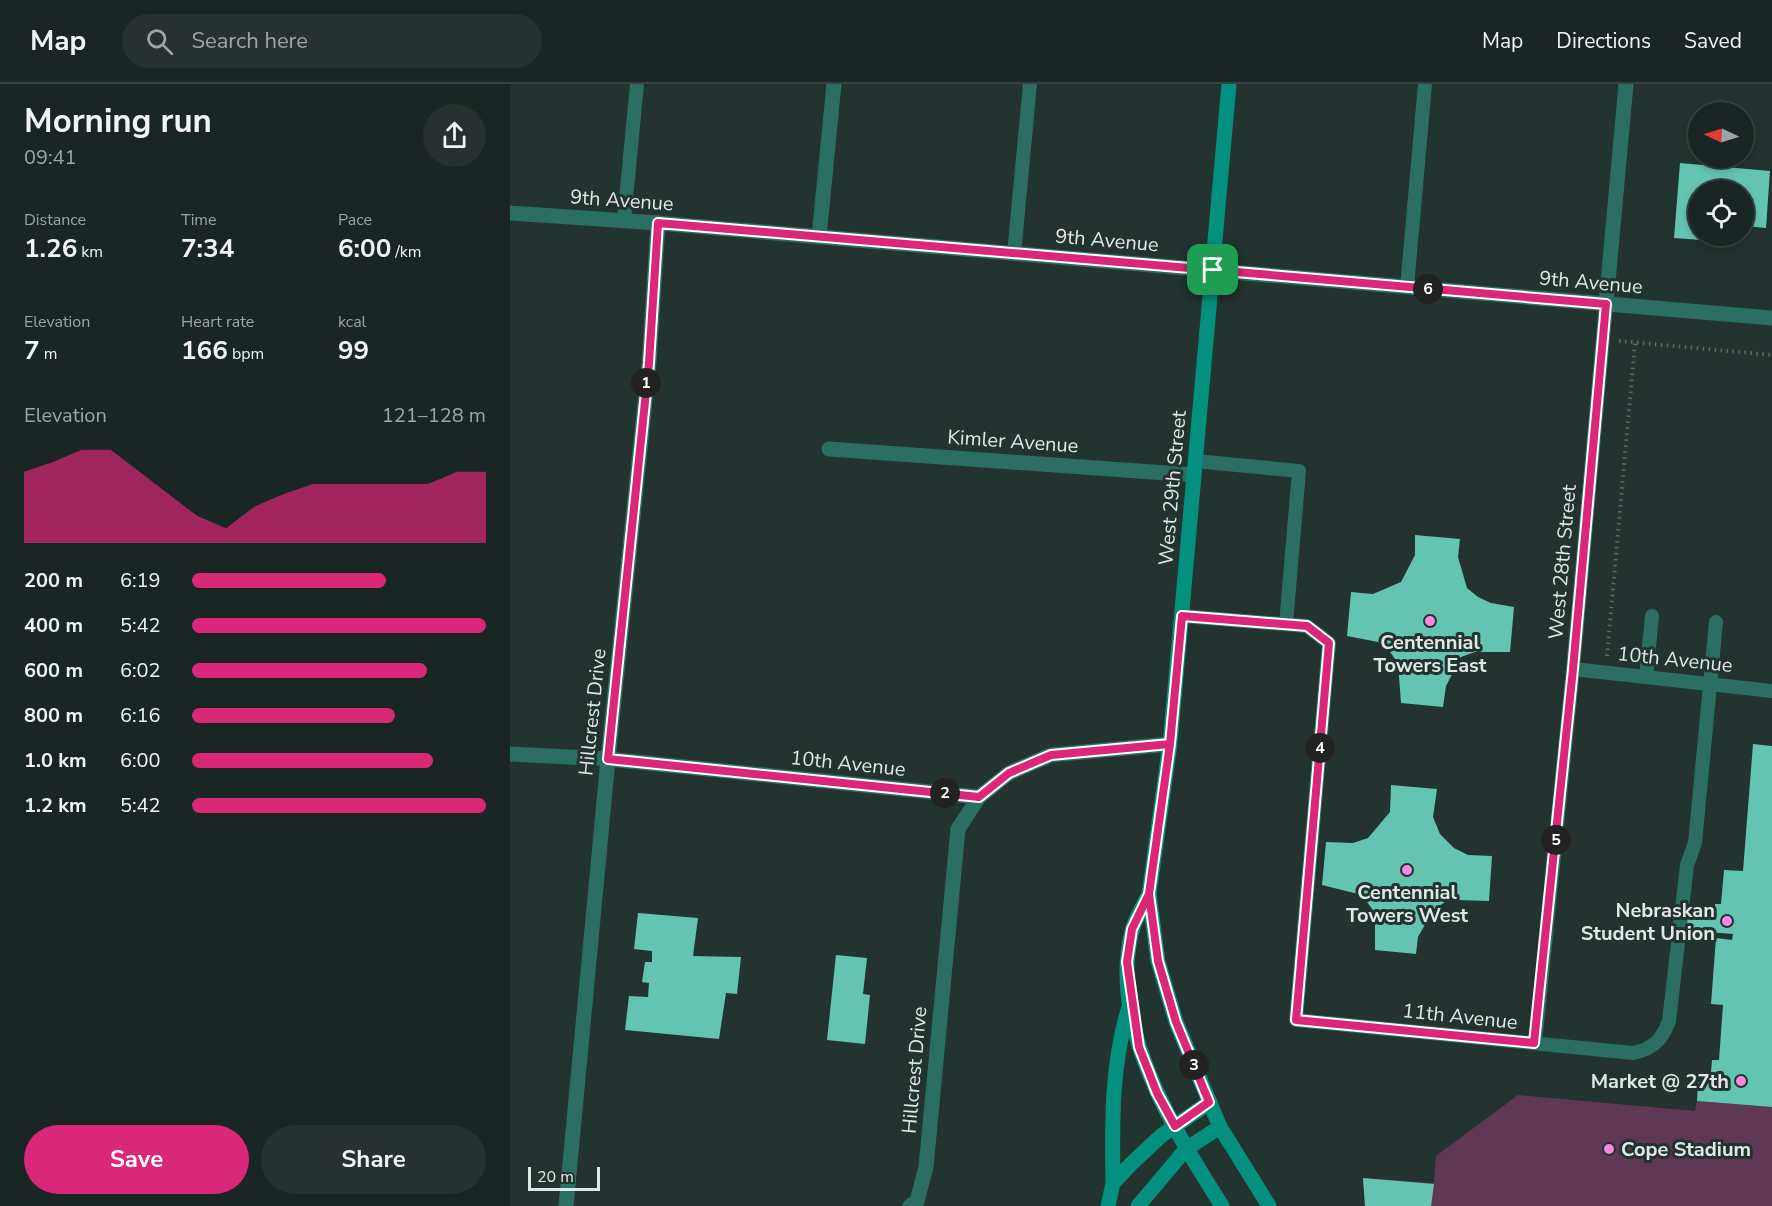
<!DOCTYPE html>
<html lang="en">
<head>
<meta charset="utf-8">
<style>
  :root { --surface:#1a2623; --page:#273230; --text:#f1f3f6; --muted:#9fa5a6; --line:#384341; --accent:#db2777 }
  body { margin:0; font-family:"Nunito Sans",sans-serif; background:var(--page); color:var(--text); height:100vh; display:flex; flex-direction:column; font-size:22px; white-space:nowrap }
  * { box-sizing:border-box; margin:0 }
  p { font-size:20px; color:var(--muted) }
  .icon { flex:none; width:33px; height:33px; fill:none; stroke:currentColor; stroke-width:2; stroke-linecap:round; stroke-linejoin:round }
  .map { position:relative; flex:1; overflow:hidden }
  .sheet { display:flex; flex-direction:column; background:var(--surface); width:510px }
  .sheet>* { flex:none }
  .needle { width:39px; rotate:274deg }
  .controls { position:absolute; left:1178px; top:18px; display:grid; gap:12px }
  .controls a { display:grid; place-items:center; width:66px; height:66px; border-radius:50%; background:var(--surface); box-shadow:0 3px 9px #0003,0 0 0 2px var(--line); font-size:30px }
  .scale { position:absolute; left:18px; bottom:15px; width:72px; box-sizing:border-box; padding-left:6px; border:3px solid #e0e9e7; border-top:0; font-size:16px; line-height:21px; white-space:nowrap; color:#e0e9e7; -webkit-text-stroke:4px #23332f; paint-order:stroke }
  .pin { position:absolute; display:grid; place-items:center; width:51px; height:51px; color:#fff; margin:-26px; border-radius:12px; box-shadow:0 3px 9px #0006 }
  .km { position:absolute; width:30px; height:30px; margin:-15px; border-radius:50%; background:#222; color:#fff; font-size:16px; line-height:30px; text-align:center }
  .round { display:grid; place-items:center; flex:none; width:63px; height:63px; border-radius:32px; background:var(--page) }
  .head { display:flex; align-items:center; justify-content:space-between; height:102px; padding:0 24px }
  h1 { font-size:33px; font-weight:700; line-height:45px }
  .stats { display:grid; grid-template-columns:repeat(3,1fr); gap:9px; height:102px; padding:6px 24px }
  .stats div { display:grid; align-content:center }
  .stats b { font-size:26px; font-weight:700 }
  .stats small { font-size:16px; font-weight:400 }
  .stats p { font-size:16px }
  .chart { height:168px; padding:12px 24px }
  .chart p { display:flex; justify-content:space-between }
  .chart svg { width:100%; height:108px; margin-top:6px; fill:var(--accent); opacity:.7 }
  .button { display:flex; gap:12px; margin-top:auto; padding:12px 24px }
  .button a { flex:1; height:69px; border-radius:36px; background:var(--accent); color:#fff; font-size:24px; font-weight:700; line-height:69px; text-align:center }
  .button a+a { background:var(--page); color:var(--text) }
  ul { padding:0 24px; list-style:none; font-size:20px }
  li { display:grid; grid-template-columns:96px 72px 1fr; align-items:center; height:45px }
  li i { height:15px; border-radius:8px; background:var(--accent) }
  header { display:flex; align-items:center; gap:36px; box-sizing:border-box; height:84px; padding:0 30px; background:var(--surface); border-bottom:2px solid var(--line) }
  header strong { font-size:28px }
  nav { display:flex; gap:33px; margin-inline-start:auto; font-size:21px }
  .search { width:420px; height:54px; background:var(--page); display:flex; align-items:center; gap:15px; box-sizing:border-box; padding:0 21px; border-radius:33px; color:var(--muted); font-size:22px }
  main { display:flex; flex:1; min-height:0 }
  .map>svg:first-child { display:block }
  .green { fill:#5f3855 }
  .building { fill:#64c4b2 }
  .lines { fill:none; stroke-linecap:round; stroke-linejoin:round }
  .path { stroke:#5d6b67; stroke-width:4; stroke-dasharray:1.5 4.5; stroke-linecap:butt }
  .lane { stroke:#2b6e62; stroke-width:14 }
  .street { stroke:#2b6e62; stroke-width:15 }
  .secondary { stroke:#03907e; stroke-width:15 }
  .route-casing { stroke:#fff; stroke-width:12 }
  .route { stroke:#db2777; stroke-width:8 }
  .poi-dot { fill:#fd86e2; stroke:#23332f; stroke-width:2 }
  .labels { text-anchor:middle; stroke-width:6; stroke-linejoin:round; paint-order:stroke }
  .street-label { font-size:20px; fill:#e0e9e7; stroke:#23332f }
  .poi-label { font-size:20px; font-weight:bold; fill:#e0e9e7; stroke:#23332f }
</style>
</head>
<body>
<header>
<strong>Map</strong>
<div class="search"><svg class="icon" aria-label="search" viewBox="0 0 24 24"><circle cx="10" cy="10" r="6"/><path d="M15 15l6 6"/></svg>Search here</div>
<nav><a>Map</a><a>Directions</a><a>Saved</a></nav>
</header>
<main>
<section class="sheet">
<div class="head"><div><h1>Morning run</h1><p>09:41</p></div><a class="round"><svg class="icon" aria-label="share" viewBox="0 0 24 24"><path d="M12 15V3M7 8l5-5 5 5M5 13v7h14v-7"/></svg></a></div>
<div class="stats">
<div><p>Distance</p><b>1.26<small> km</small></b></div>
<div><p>Time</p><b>7:34</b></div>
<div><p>Pace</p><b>6:00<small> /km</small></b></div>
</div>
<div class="stats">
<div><p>Elevation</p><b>7<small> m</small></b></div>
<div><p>Heart rate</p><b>166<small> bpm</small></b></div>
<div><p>kcal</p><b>99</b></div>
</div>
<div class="chart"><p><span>Elevation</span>121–128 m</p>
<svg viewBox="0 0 160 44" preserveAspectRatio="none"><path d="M0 44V15L10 11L20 6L30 6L40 15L50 24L60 33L70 38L80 29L90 24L100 20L110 20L120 20L130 20L140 20L150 15L160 15V44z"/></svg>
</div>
<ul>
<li><b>200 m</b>6:19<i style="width:66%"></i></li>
<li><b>400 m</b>5:42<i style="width:100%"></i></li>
<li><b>600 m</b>6:02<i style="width:80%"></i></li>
<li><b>800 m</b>6:16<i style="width:69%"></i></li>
<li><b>1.0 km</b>6:00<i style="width:82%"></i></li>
<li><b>1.2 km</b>5:42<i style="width:100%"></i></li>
</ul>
<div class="button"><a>Save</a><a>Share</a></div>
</section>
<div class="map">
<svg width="1262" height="1122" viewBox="0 0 1262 1122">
  <rect width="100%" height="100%" fill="#23332f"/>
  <polygon class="green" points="1008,1011 1185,1027 1187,1017 1262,1023 1262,1122 855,1122 853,1094 924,1099 926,1072"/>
  <g class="building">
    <polygon points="1170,79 1260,87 1256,144 1233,142 1233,106 1188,106 1188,152 1219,152 1219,158 1164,154"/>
    <polygon points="905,451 950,455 948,473 957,504 968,513 981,519 1004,523 1000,568 965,568 951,573 936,602 933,623 891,619 888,579 880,568 868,558 837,552 841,508 863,510 891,498 905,471"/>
    <polygon points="1243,660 1262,662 1262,1023 1187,1017 1188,998 1200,999 1202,976 1209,976 1213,921 1201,920 1206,854 1222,856 1223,850 1171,846 1172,826 1205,828 1205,820 1211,820 1214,786 1233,787"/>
    <polygon points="881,701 927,705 923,733 930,750 944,764 958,771 982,772 979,817 948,816 935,818 923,826 908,853 906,870 865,866 865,829 857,818 848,810 812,801 816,758 843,759 858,754 880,728"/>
    <polygon points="128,829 188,834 183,872 231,873 227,910 216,909 209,955 115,946 119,912 138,913 139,899 132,898 135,878 142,878 142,867 124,865"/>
    <polygon points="326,871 357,874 353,910 360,911 355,960 317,956"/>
    <polygon points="853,1094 924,1100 921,1122 855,1122"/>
  </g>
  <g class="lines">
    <g class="path">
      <polyline points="1109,257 1262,271"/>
      <polyline points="1097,572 1125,259"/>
    </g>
    <g class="lane">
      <polyline points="114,136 127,0"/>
      <polyline points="504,170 520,0"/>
      <polyline points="897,203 915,0"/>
      <polyline points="685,377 789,387 776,540"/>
      <path d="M672,532L797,542L819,559L786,936L1123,969C1143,965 1152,956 1159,937L1177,781L1185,759L1206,538"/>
      <polyline points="1063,585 1262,607"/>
      <polyline points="1136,593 1142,532"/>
      <polyline points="1025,959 1063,585 1096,220"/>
    </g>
    <g class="street">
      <polyline points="0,129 148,139 1262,234"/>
      <polyline points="309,153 324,0"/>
      <polyline points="1096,220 1116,0"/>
      <polyline points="319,365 684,391"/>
      <polyline points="0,670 98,675 469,713 499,689 541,671 660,660"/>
      <polyline points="56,1122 98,675 139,279 148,139"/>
      <polyline points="400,1122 407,1117 416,1083 448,745 469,713"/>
    </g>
    <g class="secondary">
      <polyline points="719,0 660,660 639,810 648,877 666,938 710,1043 759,1122"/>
      <path d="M639,810C633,822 625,835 622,847C598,942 664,1046 712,1122"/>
      <path d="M603,1099C602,1039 601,978 620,920"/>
      <polyline points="598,1122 603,1099 621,1080 652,1051 700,1018"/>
      <polyline points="628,1122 676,1065 710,1043"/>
    </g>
  </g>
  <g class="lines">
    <g class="route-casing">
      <polyline id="route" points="703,186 148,139 139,279 98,675 469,713 499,689 541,671 660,660 639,810 622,845 617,878 629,963 647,1009 665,1042 699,1018 666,938 648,877 639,810 660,660 672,532 797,542 819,559 786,936 1024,959 1063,585 1096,220 703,186"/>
    </g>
    <use href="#route" class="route"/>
  </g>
  <g class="poi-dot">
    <circle cx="920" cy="537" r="6"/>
    <circle cx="897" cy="786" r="6"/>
    <circle cx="1217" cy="837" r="6"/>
    <circle cx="1231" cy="997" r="6"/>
    <circle cx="1099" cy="1065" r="6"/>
  </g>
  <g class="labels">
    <g class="street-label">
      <text transform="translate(112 116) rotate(4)" y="7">9th Avenue</text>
      <text transform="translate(597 156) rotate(5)" y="7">9th Avenue</text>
      <text transform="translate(1081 198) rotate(5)" y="7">9th Avenue</text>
      <text transform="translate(503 357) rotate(4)" y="7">Kimler Avenue</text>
      <text transform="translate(662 404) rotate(-85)" y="7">West 29th Street</text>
      <text transform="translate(1052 478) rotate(-85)" y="7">West 28th Street</text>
      <text transform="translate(1165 575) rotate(6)" y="7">10th Avenue</text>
      <text transform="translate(82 628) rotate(-84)" y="7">Hillcrest Drive</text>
      <text transform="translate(338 679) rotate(6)" y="7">10th Avenue</text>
      <text transform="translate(950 932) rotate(6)" y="7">11th Avenue</text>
      <text transform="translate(404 986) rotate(-85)" y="7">Hillcrest Drive</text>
    </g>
    <g class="poi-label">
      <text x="920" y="565">Centennial<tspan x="920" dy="23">Towers East</tspan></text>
      <text x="897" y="815">Centennial<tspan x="897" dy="23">Towers West</tspan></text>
      <text x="1205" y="833" text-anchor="end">Nebraskan<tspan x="1205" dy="23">Student Union</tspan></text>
      <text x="1219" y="1004" text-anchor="end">Market @ 27th</text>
      <text x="1111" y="1072" text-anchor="start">Cope Stadium</text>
    </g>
  </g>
</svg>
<div class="controls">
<a><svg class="needle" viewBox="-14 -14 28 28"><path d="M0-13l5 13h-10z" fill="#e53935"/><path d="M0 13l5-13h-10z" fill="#9fa5a6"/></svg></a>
<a><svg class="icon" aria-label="locate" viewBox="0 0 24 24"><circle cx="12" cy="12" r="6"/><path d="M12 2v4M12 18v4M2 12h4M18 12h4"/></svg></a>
</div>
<div class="scale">20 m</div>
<div class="pin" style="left:703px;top:186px;background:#1e9e55"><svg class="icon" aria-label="arrive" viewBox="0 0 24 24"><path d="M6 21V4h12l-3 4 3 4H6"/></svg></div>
<b class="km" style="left:136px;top:299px">1</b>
<b class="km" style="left:435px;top:709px">2</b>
<b class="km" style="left:684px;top:981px">3</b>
<b class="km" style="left:810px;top:664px">4</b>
<b class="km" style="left:1046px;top:756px">5</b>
<b class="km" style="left:918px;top:205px">6</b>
</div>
</main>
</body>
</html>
